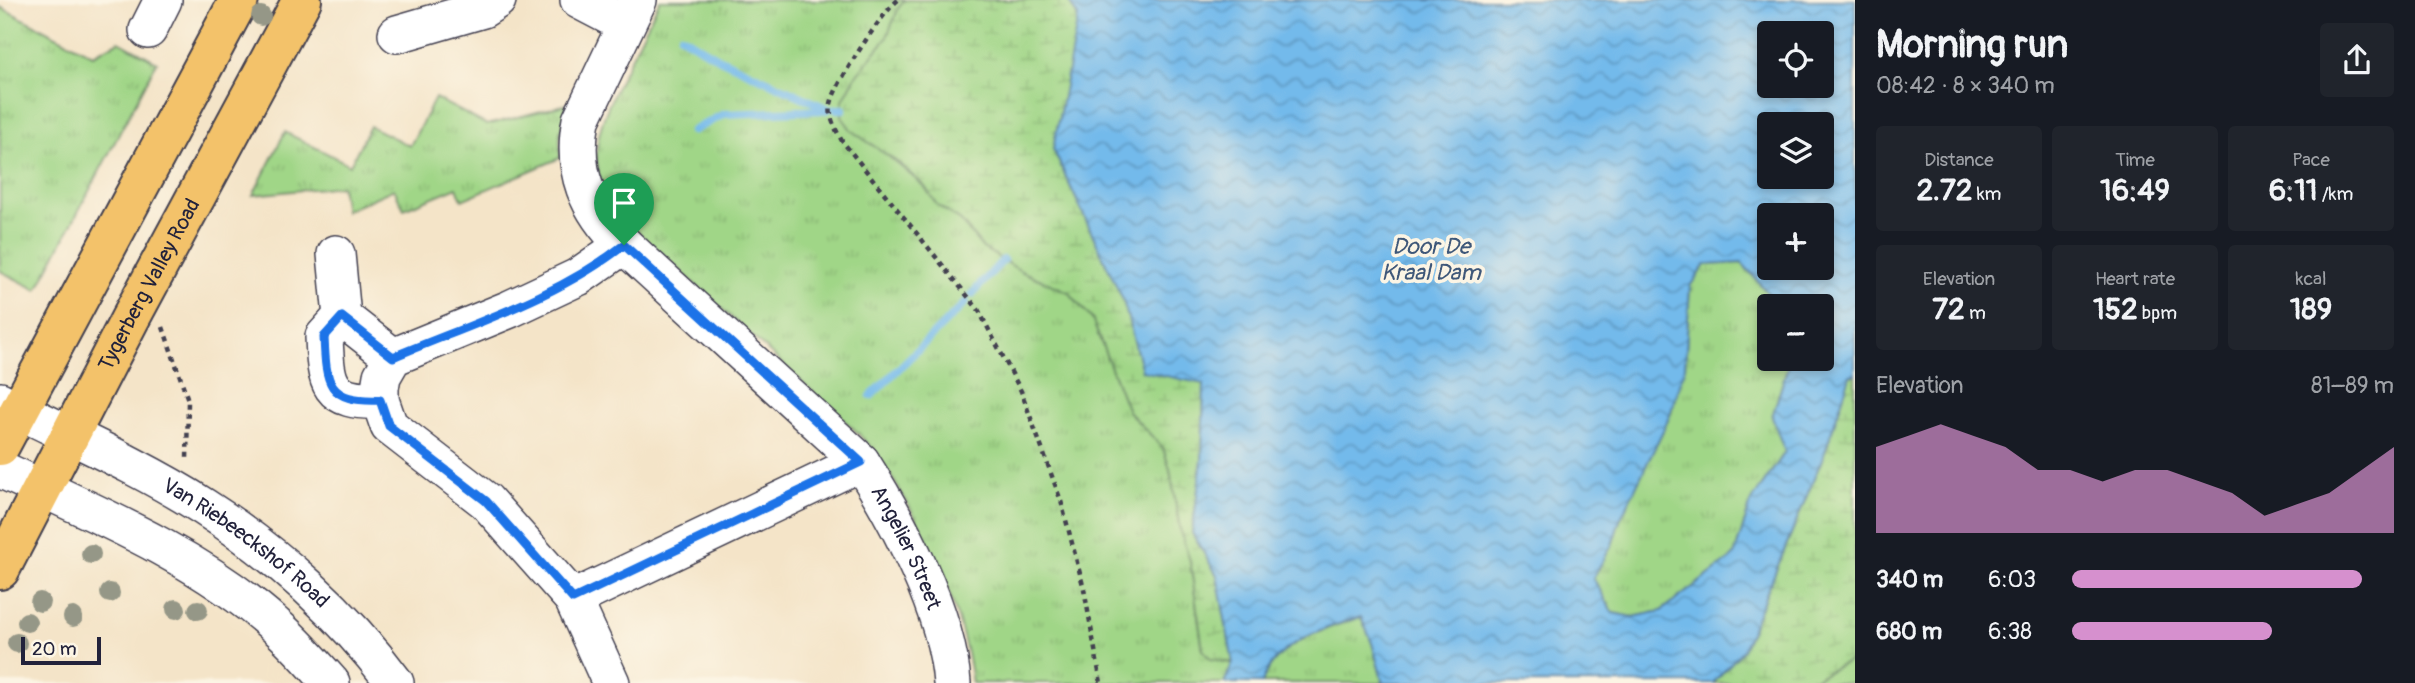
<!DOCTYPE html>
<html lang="en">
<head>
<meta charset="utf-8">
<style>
  :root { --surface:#171b24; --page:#20242c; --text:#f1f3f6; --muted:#9ea1a6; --accent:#d690ce }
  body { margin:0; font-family:Pangolin,sans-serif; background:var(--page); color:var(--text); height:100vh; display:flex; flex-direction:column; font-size:26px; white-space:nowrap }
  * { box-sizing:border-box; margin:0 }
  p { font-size:23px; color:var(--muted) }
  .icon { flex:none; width:38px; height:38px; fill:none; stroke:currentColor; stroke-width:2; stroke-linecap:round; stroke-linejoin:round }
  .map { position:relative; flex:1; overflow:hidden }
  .drawer { display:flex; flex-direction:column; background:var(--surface); width:560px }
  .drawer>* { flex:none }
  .fabs { position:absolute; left:1757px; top:21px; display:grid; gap:14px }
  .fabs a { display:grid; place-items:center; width:77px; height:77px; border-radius:7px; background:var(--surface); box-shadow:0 4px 10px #0003; font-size:35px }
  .scale { position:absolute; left:21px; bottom:18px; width:80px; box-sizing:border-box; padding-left:7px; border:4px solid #22223b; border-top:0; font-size:19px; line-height:24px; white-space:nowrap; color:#22223b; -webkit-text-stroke:5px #fcf5e5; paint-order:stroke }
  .pin { position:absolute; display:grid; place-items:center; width:60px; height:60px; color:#fff; margin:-72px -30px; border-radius:50% 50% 50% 0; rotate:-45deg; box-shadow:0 0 7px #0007 }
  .pin .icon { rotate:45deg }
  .round { display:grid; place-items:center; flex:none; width:74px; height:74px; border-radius:7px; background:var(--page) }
  .headline { display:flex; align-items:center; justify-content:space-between; height:119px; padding:0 21px }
  h1 { font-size:38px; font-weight:700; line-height:52px }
  .metrics { display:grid; grid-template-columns:repeat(3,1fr); gap:10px; height:119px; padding:7px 21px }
  .metrics div { display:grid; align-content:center; border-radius:7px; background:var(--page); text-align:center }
  .metrics b { font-size:30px; font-weight:700 }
  .metrics small { font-size:19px; font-weight:400 }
  .metrics p { font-size:19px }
  .chart { height:196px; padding:14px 21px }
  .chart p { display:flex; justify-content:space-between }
  .chart svg { width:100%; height:126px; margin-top:7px; fill:var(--accent); opacity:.7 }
  ul { padding:0 21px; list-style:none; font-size:23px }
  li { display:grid; grid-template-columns:112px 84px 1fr; align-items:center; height:52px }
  li i { height:18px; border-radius:9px; background:var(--accent) }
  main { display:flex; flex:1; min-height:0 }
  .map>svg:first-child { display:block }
  .grass { fill:url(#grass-tufts); stroke:#617c61; stroke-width:2 }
  .wetland { fill:url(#wetland-marsh); stroke:#617c61; stroke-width:2 }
  .water { fill:url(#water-waves); stroke:#4a6e93; stroke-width:2; fill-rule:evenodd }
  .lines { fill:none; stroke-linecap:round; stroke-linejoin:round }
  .stream { stroke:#73baeb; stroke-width:8 }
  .minor-casing { stroke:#423f50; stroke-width:40 }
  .major-casing { stroke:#423f50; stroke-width:42 }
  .path { stroke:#423f50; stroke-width:4.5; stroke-dasharray:5 5; stroke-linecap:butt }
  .minor { stroke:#fff; stroke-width:37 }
  .major { stroke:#f3c26a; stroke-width:38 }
  .tree { fill:#959787 }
  .route-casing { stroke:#fff; stroke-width:14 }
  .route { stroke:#1a73e8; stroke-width:9 }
  .labels { text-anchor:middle; stroke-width:7; stroke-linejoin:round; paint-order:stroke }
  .street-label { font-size:21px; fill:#22223b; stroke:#fcf5e5 }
  .water-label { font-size:23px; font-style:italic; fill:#3e5779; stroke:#fcf5e5 }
</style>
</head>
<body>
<main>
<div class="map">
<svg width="1855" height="683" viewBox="0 0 1855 683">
  <defs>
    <pattern id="grass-tufts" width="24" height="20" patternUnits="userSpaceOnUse" patternTransform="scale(1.75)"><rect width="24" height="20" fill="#a0d687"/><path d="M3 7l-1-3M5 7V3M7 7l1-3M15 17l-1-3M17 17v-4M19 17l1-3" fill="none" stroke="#8ab775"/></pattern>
    <pattern id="wetland-marsh" width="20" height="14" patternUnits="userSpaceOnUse" patternTransform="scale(1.75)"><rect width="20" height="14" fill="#a0d687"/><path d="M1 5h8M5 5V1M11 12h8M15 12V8" fill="none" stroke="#8ab775"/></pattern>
    <pattern id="water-waves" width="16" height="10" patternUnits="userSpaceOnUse" patternTransform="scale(1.75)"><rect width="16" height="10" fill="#73baeb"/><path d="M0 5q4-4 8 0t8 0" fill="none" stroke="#5e97c0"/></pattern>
  </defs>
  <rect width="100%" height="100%" fill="#fcf5e5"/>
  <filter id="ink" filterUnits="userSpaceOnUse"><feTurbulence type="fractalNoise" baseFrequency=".0143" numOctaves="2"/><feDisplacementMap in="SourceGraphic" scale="14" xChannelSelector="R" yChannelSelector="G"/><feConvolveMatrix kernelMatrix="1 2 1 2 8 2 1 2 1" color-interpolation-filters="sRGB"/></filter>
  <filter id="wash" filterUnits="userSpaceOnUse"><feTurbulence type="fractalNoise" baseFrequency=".00686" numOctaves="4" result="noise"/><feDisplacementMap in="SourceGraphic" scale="28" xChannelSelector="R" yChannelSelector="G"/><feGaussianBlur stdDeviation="1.57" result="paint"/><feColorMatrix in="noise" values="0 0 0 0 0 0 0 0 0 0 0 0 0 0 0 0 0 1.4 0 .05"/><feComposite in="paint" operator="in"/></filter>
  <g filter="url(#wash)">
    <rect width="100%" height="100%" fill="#f4e4c8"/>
    <g class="grass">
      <path d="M660,0H905C895,12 894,27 885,40C868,67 843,83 842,117L925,187L937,205L961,221L983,248L1023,272L1069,292L1092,319L1128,411L1163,448L1170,469L1180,530L1190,560L1203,650L1222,662L1233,663L1224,683H972C962,602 913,496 859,434L629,224C578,173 596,129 624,72C636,48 648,24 660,0Z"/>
      <polygon points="0,7 93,55 119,41 157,62 37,290 0,271"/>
      <polygon points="435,98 487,125 568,104 560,133 560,158 462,200 457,187 404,209 394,189 345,211 341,186 253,195 285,132 350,165 370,126 410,146"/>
      <polygon points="1742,263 1779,306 1769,306 1769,359 1790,359 1772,417 1785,452 1751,502 1734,556 1661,611 1633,617 1613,613 1593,578 1612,545 1620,520 1669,418 1685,367 1690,286 1705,265"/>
      <path d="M1361,617L1372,643L1383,683H1262C1275,643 1324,629 1361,617Z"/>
      <polygon points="1855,658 1855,683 1805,683"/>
    </g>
    <g class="wetland">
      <polygon points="905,0 1068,0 1079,17 1053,149 1123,300 1142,370 1204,384 1202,460 1192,533 1217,575 1233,663 1211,659 1203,650 1190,561 1180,530 1170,469 1163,448 1128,411 1092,319 1069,292 1023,272 983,248 961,221 937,205 925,187 900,164 852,131 842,117 843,100 857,74 886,39 899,7"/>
      <polygon points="1855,374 1855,658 1805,683 1713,683 1743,650 1825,452 1850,376"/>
    </g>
    <path class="water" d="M1068,0H1855V374L1850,376L1825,452L1743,650L1713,683H1383L1372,643L1361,617C1324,628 1275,643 1262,683H1224L1233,663L1217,575L1192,533L1202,460L1204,384L1142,371L1123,300L1053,149L1078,17ZM1769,33H1822V86H1769ZM1769,124H1822V177H1769ZM1769,215H1822V268H1769ZM1742,263L1779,306H1822V359H1790L1772,417L1785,452L1751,502L1734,556L1661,611L1633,617L1613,613L1593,578L1612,545L1620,520L1669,418L1685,367L1690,286L1705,265Z"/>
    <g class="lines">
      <g class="stream">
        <polyline points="681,36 720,59 828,109"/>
        <polyline points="836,109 843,109"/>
        <polyline points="692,131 724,114 825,110"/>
        <polyline points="972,294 1003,260"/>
        <polyline points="871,396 966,302"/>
      </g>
    </g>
  </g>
  <g filter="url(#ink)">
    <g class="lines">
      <g class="minor-casing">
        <g id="minor">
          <polyline points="579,0 625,24"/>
          <path id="s1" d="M638,0L581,120C571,171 587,209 624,245L861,462C899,522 947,612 952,683"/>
          <polyline points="148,30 163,0"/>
          <polyline points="397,34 483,9 497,0"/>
          <polyline points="336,254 342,317"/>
          <path d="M380,400C327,402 326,384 324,337L342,317L393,357"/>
          <path id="s2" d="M0,401C68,435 140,466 204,507C276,553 344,614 395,683"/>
          <path d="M0,469C92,512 199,556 275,625C295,642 313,663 331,683"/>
          <polyline points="573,599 861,462"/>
          <polyline points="611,683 573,599 486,501 389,426 380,400 380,388 382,376 393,357 510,309 578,277 624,245"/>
        </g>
      </g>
      <g class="major-casing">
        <g id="major">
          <polyline points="0,446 239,0"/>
          <path id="s3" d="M0,570L130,319L302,0"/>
        </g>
      </g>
      <g class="path">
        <path d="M898,0C881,14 839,78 832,100C827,115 835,128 842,141L978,309L1021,391L1061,501L1084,589L1101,683"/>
        <polyline points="163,327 188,400 187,462"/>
      </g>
      <use href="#minor" class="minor"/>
      <use href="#major" class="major"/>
    </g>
    <g class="tree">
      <circle cx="261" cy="16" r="10"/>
      <circle cx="91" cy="554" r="10"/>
      <circle cx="110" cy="593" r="10"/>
      <circle cx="40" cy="602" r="10"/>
      <circle cx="176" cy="609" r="10"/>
      <circle cx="198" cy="610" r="10"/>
      <circle cx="73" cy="617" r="10"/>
      <circle cx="27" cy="622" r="10"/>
      <circle cx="17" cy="643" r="10"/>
    </g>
  </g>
  <g class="lines" filter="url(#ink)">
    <g class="route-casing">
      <path id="route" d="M624,245L861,462L573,599L486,501L389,426L380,400C327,402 326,384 324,337L342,317L393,357C471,324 557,298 624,245Z"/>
    </g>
    <use href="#route" class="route"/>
  </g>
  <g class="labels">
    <g class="street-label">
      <text dy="7" stroke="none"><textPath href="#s3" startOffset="322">Tygerberg Valley Road</textPath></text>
      <text dy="7" stroke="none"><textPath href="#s2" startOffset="285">Van Riebeeckshof Road</textPath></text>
      <text dy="7" stroke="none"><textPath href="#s1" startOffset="690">Angelier Street</textPath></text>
    </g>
    <g class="water-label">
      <text x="1431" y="254">Door De<tspan x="1431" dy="26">Kraal Dam</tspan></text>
    </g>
  </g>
</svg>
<div class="fabs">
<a><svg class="icon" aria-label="locate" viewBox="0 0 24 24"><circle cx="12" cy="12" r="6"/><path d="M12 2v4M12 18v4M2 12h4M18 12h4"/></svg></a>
<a><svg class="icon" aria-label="layers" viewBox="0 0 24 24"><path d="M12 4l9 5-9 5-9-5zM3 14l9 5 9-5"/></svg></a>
<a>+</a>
<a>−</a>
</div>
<div class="scale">20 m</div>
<div class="pin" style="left:624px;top:245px;background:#1e9e55"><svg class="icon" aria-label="arrive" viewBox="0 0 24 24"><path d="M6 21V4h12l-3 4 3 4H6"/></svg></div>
</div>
<section class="drawer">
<div class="headline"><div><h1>Morning run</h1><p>08:42 · 8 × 340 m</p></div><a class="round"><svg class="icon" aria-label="share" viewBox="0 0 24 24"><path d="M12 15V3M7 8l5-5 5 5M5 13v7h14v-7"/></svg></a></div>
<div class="metrics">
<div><p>Distance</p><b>2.72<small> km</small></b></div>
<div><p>Time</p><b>16:49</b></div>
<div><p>Pace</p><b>6:11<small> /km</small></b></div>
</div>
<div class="metrics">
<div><p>Elevation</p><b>72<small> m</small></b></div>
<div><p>Heart rate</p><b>152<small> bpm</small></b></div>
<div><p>kcal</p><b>189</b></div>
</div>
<div class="chart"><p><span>Elevation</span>81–89 m</p>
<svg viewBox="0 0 160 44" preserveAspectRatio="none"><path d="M0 44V14L10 10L20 6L30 10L40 14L50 22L60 22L70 26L80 22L90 22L100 26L110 30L120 38L130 34L140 30L150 22L160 14V44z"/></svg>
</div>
<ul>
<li><b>340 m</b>6:03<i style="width:90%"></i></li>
<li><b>680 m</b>6:38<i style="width:62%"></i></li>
</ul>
</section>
</main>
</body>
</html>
